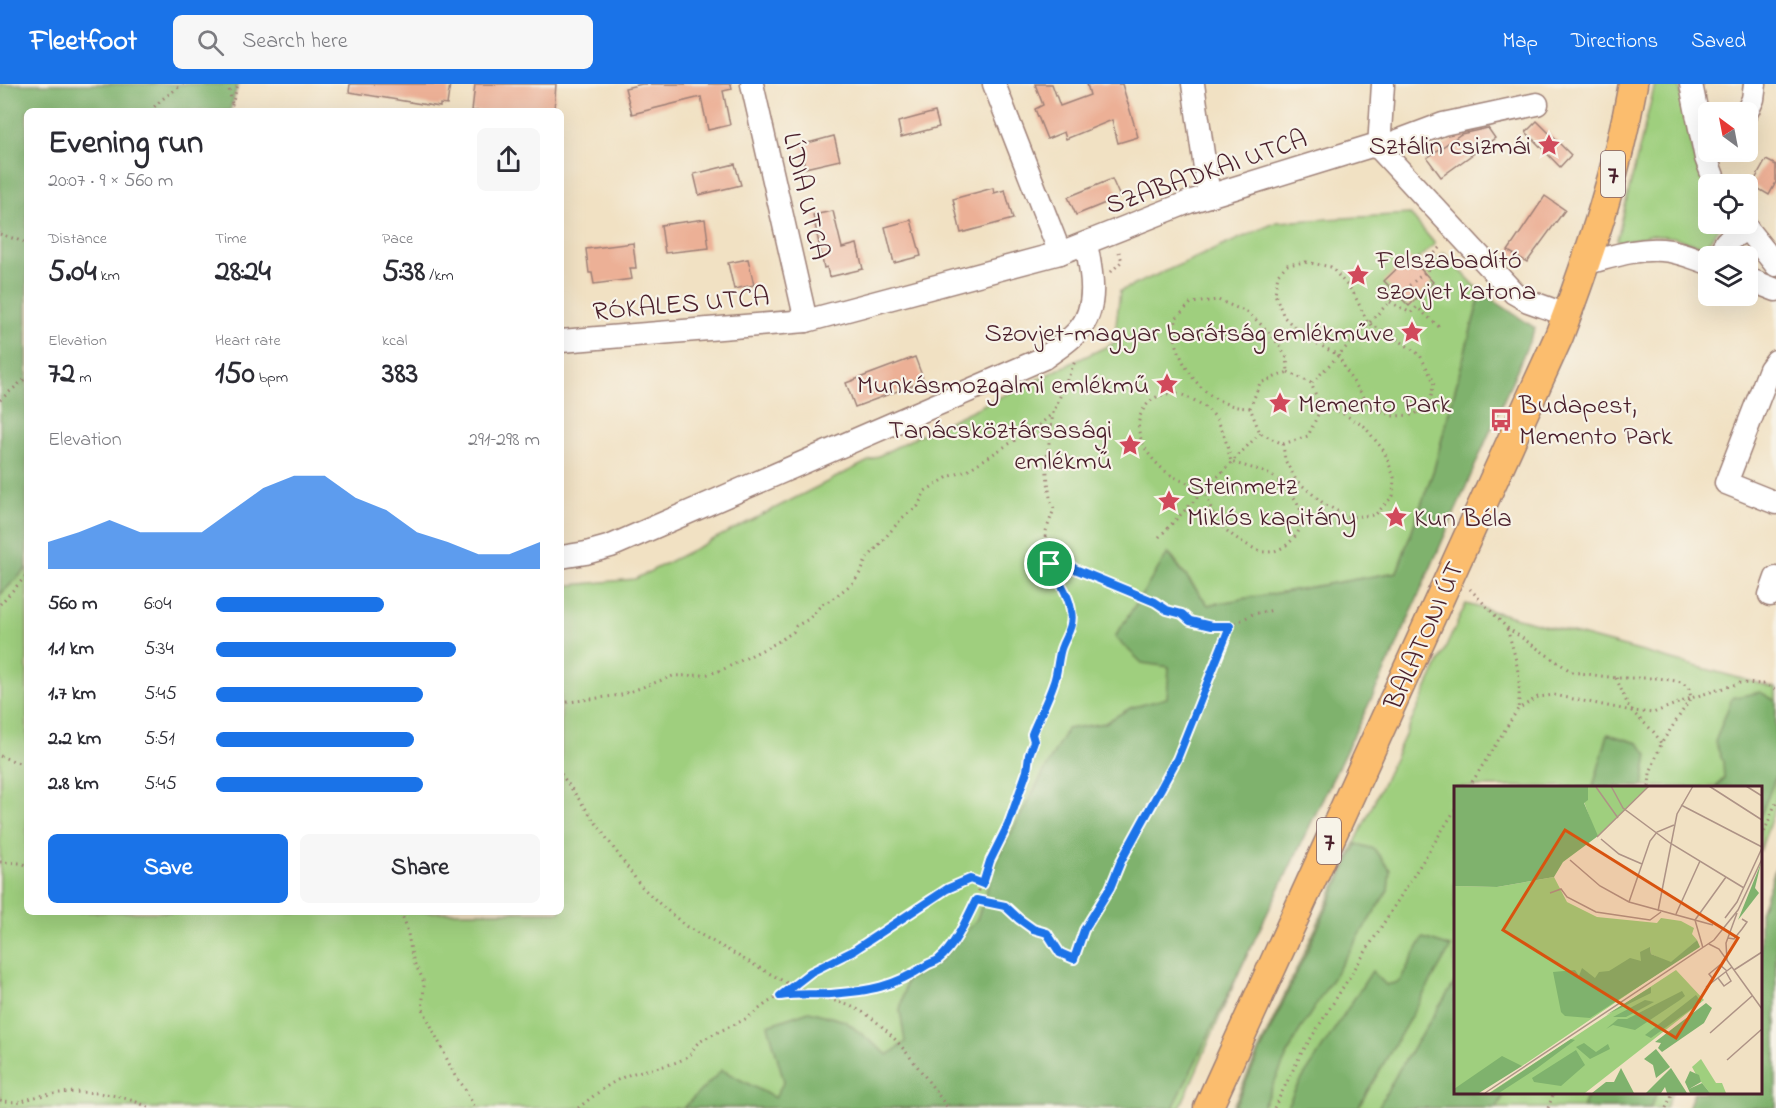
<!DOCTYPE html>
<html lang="en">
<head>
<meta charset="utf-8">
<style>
  :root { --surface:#fff; --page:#f7f7f7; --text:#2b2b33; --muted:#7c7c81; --accent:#1a73e8 }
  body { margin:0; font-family:"Indie Flower",sans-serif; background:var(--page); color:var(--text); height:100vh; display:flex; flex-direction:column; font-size:22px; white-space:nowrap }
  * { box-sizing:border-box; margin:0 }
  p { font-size:20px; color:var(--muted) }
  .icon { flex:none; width:33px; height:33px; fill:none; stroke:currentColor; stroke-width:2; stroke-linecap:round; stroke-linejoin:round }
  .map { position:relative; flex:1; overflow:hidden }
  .details { position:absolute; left:24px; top:24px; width:540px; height:807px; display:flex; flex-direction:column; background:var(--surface); border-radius:9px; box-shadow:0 6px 24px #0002 }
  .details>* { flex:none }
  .needle { width:39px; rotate:328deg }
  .tools { position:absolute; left:1698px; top:18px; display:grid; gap:12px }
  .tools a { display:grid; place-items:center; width:60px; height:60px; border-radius:9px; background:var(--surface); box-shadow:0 6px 24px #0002; font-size:30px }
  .pin { position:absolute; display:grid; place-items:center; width:51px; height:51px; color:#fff; margin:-26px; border:3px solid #fff; border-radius:50%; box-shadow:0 2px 6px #0007 }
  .round { display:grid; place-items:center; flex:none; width:63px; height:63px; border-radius:9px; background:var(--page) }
  .overview { display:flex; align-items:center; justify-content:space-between; height:102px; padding:0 24px }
  h1 { font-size:33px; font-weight:700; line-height:45px }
  .stats { display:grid; grid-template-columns:repeat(3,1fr); gap:9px; height:102px; padding:6px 24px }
  .stats div { display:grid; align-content:center }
  .stats b { font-size:30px; font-weight:700 }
  .stats small { font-size:16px; font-weight:400 }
  .stats p { font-size:16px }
  .chart { height:168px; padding:12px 24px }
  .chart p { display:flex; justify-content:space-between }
  .chart svg { width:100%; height:108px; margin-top:6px; fill:var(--accent); opacity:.7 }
  .cta { display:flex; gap:12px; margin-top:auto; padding:12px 24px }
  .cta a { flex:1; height:69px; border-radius:9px; background:var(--accent); color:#fff; font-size:24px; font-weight:700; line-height:69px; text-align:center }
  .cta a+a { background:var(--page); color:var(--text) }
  ul { padding:0 24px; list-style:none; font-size:20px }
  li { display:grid; grid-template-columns:96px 72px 1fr; align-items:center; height:45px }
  li i { height:15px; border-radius:8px; background:var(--accent) }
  header { display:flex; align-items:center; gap:36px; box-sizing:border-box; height:84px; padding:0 30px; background:var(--accent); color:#fff }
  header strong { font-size:28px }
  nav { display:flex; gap:33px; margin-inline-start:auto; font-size:21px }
  .search { width:420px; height:54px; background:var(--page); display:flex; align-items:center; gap:15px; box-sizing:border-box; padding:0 21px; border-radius:9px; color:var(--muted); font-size:22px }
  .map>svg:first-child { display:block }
  .green { fill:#9fcf7e; stroke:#747754; stroke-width:1.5 }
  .forest { fill:#7fb26d; stroke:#64684c; stroke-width:1.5 }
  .building { fill:#ecb096 }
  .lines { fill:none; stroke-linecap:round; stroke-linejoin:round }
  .minor-casing { stroke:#9e8077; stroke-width:25 }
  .major-casing { stroke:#9e8077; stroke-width:31 }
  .path { stroke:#9e8077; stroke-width:3; stroke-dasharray:1.5 4.5; stroke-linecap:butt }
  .minor { stroke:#fff; stroke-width:22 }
  .major { stroke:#fbbd6e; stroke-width:28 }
  .route-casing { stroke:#fff; stroke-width:12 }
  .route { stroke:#1a73e8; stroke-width:8 }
  .labels { text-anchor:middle; stroke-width:4.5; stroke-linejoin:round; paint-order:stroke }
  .shield { fill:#f7f3e8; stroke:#7e5f64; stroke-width:1.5 }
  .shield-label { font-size:26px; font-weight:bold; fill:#4a1f2b }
  .poi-label { font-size:27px; fill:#4a1f2b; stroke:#f7f3e8; text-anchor:start }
  .street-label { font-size:27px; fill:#4a1f2b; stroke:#f7f3e8 }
  .inset-road { fill:none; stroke:#ae9386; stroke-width:1.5 }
  .view { fill:#d8530f; fill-opacity:0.15; stroke:#d8530f; stroke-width:3 }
  .inset-edge { fill:none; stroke:#4a1f2b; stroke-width:3 }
</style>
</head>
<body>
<header>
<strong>Fleetfoot</strong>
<div class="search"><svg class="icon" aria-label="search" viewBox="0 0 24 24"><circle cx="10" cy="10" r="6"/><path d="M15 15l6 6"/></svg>Search here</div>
<nav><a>Map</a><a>Directions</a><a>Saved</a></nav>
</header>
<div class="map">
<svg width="1776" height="1024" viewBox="0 0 1776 1024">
  <rect width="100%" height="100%" fill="#f7f3e8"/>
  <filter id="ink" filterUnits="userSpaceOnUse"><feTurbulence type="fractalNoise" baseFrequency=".0167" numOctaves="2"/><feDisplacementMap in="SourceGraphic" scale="12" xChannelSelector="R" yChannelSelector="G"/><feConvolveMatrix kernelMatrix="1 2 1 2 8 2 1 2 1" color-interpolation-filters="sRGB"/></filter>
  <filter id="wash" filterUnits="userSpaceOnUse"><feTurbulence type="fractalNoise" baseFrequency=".008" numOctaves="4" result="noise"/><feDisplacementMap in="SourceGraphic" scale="24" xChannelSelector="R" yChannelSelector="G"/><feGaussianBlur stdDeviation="1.35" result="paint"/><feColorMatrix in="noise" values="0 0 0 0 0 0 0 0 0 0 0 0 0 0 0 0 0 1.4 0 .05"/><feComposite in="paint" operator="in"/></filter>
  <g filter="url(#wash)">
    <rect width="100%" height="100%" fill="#f1e1c3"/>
    <g class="green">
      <polygon points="1655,0 1679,0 1696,80 1708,106 1708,140 1721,140 1705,163 1673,153 1650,151 1620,159 1617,155"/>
      <polygon points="1410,130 1435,160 1415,178 1424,187 1444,169 1481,208 1434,385 1397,488 1208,521 1169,469 1298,753 1180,1024 0,1024 0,511 27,484 27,828 561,828 561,502 635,495 920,351 1114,259 1120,207 1277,138"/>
      <polygon points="1466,520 1776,604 1776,721 1760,767 1760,703 1455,703 1455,1008 1672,1008 1666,1024 1232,1024"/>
    </g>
    <g class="forest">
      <polygon points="0,0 238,0 230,27 27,27 27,484 0,511"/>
      <polygon points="1481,208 1535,244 1394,568 1173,1024 683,1024 722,986 775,1014 784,997 768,941 809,927 845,937 888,971 905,958 900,926 906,897 939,878 977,835 997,775 1067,645 1105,639 1130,624 1167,614 1169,583 1142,579 1115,553 1168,469 1208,521 1397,488 1434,385"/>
      <polygon points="1760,608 1776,617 1776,692 1760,733 1760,703 1716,703 1724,694 1723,678 1715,658 1732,614"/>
      <polygon points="1608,650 1638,659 1648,670 1643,703 1593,703"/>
      <polygon points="1357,760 1374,765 1390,786 1388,806 1297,951 1262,1024 1234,1024"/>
      <polygon points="1776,783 1776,1024 1688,1024 1694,1008 1760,1008 1760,828"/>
      <polygon points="1423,854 1451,863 1358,1024 1286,1024 1295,1006 1372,887 1386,901 1399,898"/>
      <polygon points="1455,898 1455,1008 1505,1008 1497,1024 1378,1024 1400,984"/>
      <polygon points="1588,1008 1657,1008 1650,1024 1582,1024"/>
    </g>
    <g id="blocks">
      <g class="building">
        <polygon points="350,0 450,0 447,21 440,20 440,23 349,8"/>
        <polygon points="475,0 556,0 554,27 472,27"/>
        <polygon points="642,0 731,0 732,5 723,7 730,41 708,46 701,13 632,30 625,4"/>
        <polygon points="1035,0 1052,0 1060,22 1090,11 1087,0 1122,0 1138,53 1118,59 1112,36 1066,55 1064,48 1047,55 1035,25 1043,21"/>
        <polygon points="935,28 939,43 901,53 898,38"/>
        <polygon points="1537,37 1571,71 1560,83 1526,48"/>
        <polygon points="1488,44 1495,54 1441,93 1427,74 1461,50"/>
        <polygon points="834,52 840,76 805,84 800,61"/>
        <polygon points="1766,76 1776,81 1776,98 1769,111 1752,101"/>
        <polygon points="735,80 741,101 699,111 694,90"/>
        <polygon points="1112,95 1120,113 1076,131 1068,113"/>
        <polygon points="993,104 994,109 1005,106 1013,135 961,149 953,115"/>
        <polygon points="1545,112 1565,126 1527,178 1508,167"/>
        <polygon points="833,127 842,164 857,160 863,185 829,193 827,183 824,184 813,131"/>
        <polygon points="705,135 709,164 665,169 661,141"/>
        <polygon points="911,136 921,172 894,179 885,143"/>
        <polygon points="633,159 636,184 630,184 632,195 594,200 592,189 589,189 586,165"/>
        <polygon points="1409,173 1433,198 1409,222 1384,197"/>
        <polygon points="748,175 754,201 734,205 728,179"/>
        <polygon points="915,273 924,297 855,323 846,299"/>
      </g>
    </g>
  </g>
  <g filter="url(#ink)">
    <use href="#blocks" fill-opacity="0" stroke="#9e8077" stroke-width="1.5"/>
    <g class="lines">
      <g class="minor-casing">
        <g id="minor">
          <polyline points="752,0 806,237"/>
          <polyline points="994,0 1060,169"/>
          <polyline points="1193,0 1209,112"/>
          <polyline points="1691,0 1706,74 1716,100"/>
          <polyline points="1747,28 1753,15 1755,0"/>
          <polyline points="1379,64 1443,40 1537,20"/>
          <polyline points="1379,64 1383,0"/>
          <polyline points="1743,140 1776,181"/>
          <polyline points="1718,172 1726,158 1747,144"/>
          <path d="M1587,179C1611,173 1637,164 1662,166C1679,167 1694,174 1708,179"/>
          <polyline points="1748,195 1776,206"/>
          <polyline points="561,257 806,237 1060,169 1189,118 1371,62 1379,64 1514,209 1528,217 1567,231"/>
          <polyline points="1776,277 1770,285 1726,399 1776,419"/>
          <path d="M561,473L586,469L611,462L1044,274C1055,266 1068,258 1078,247C1099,224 1092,188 1086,160"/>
          <polyline points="1770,511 1776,494"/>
        </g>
      </g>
      <g class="major-casing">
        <path id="major" d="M1208,1024L1559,252C1591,167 1617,90 1633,0"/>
      </g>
      <g class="path">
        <polyline points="228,0 232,20"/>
        <polyline points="150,27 161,16 183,0"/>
        <polyline points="230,27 238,0"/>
        <polyline points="0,150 27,159"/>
        <polygon points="1306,178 1331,183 1353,208 1368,239 1393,252 1420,271 1434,298 1430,318 1414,331 1392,332 1368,319 1350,293 1338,271 1305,253 1284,233 1275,210 1278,190 1287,181"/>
        <polyline points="1111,188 1122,177 1119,168"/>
        <polyline points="1390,218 1411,229 1417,223 1439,243"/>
        <polygon points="1288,288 1311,299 1321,324 1308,352 1283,360 1260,349 1250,324 1260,299"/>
        <polyline points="1312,299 1390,217 1428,186 1423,181 1443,161"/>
        <path d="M1177,309C1218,324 1222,339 1231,378C1250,384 1271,387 1285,402C1293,410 1304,427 1302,438C1298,457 1275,474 1257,466C1241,458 1224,448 1214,432C1210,425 1209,413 1203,408C1196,401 1183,398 1174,393C1154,382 1128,350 1143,326C1152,312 1161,310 1177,309Z"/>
        <polyline points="0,316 27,293"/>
        <path d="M1250,324C1212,324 1185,293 1176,258C1174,251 1176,242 1176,234L1191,219L1218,216L1249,229L1272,251L1287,274L1288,288"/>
        <polyline points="1283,360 1285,376 1296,396 1324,420 1349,433 1375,431 1393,412 1394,393 1384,367 1364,342 1340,328 1321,324"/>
        <polyline points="1159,453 1260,349"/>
        <polyline points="0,520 27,491"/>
        <polyline points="1230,542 1253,530 1274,526"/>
        <path d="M1507,545C1516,573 1522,595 1518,625"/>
        <path d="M1616,594C1622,606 1625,618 1633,628C1643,640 1655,645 1661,660"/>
        <polyline points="561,619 621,611 673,592 705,591 722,586 776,559 793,548 796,542 809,535 822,520 831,516 854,498 862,486 866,476 902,434 918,422 925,407 948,393 966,387 1039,341 1053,329"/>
        <polyline points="0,672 27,682"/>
        <polyline points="561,690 640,801 662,822 687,843 783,897 811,909"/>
        <polyline points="1469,703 1518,625 1538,613 1554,611 1632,627 1653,629 1691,614 1689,605 1682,598 1658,594 1616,594 1572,588 1506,543 1470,505"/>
        <polyline points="1649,703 1650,689 1661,660 1691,614 1740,599 1763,600 1776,605"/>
        <polyline points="1760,759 1776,718"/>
        <polyline points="0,778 20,779 27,781"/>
        <polyline points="976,816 1005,822 1019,835 1033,845 1047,849 1060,869 1074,875 1084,846 1110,804 1121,777 1177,675 1230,542 1211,542 1190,537 1182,530 1167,526 1155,518 1075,485 1064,475 1050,479"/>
        <path d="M400,828C410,844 408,861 414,878C417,886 423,892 424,901C424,909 422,916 423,925L455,992L464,1003L475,1024"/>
        <polyline points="782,911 811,888 853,867 947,805 970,795 983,800"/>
        <path d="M817,912C836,917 857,922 873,935C903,958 925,994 948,1024"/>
        <path d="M0,1016C22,1021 25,1014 45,1011C80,1005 119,1008 150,1024"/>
        <path d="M578,1024C595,1011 611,997 631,990C649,984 671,983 687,973C693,970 693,963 698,959C713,949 731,943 747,934C758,927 768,916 781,912C793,908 805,911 817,911C855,910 894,905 925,882C929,879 936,877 940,873C974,840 980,793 1001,752C1003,748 1006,745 1008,741C1014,726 1036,662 1032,650L1054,600L1059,581L1061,563L1068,552L1071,539L1072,527L1068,517L1047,473L1044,461L1046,447L1054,425L1050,414L1046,381L1053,329L1075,277"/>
        <polyline points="1274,1024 1301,970 1455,726"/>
        <polyline points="1548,1024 1554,1008"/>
        <polyline points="1666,1024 1673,1008"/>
      </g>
      <use href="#minor" class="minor"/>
      <use href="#major" class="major"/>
    </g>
  </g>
  <g class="lines" filter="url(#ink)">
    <g class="route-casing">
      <path id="route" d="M1064,476L1075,485L1155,518L1167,526L1182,530L1190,537L1211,542H1230L1177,675L1121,777L1110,804L1084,846L1074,875L1060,869L1047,849L1033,845L1019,835L1005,822L976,816C967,834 955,862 939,875C936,878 930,879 927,881C893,903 870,907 831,910C814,911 797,909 780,912L811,888L853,867L947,805L970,795L983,800L990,777L1008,741L1027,687L1029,671L1034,657L1032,650C1039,633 1048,616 1054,598C1058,587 1058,571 1062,562C1067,550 1074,541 1071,527C1069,510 1057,494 1050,480Z"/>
    </g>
    <use href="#route" class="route"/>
  </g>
  <defs>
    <g id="sight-bare" transform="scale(1.8)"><path d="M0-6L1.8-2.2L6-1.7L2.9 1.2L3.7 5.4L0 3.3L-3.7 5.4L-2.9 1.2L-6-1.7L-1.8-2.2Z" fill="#d1495b" stroke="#f7f3e8" stroke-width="2.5" paint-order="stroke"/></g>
    <g id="bus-bare" transform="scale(1.8)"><path d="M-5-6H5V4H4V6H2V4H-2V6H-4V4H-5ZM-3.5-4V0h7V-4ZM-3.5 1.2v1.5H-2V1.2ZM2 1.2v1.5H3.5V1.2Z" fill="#d1495b" stroke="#f7f3e8" stroke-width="2.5" paint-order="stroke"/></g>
  </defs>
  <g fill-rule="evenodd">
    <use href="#sight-bare" x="1549" y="61"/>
    <use href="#sight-bare" x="1358" y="191"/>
    <use href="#sight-bare" x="1412" y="248"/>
    <use href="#sight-bare" x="1167" y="300"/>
    <use href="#sight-bare" x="1280" y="319"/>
    <use href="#bus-bare" x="1501" y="336"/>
    <use href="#sight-bare" x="1130" y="361"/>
    <use href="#sight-bare" x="1169" y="417"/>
    <use href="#sight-bare" x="1396" y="433"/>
  </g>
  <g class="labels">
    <g class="shield">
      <rect x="1601" y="67" width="24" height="46" rx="4.5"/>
      <rect x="1317" y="734" width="24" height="46" rx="4.5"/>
    </g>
    <g class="shield-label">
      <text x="1613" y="99">7</text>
      <text x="1329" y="766">7</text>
    </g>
    <g class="poi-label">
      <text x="1531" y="70" text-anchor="end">Sztálin csizmái</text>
      <text x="1376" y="184">Felszabadító<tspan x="1376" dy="31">szovjet katona</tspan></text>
      <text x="1394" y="257" text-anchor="end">Szovjet-magyar barátság emlékműve</text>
      <text x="1149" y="309" text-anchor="end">Munkásmozgalmi emlékmű</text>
      <text x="1298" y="328">Memento Park</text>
      <text x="1519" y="329">Budapest,<tspan x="1519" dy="31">Memento Park</tspan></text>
      <text x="1112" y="354" text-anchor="end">Tanácsköztársasági<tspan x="1112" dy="31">emlékmű</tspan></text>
      <text x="1187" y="410">Steinmetz<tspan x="1187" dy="31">Miklós kapitány</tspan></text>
      <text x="1414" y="442">Kun Béla</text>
    </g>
    <g class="street-label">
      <text transform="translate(1206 87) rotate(-19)" y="9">SZABADKAI UTCA</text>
      <text transform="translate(807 112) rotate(77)" y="9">LÍDIA UTCA</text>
      <text transform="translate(681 219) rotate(-5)" y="9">RÓKALES UTCA</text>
      <text transform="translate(1423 551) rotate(-66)" y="9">BALATONI ÚT</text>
    </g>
  </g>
  <g transform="translate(1454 702)">
    <rect width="308" height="308" fill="#f1e1c3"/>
    <path d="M134,0H195L143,51L130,16L133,14ZM100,91L113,116L143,131L203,137L207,132L227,135L240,142L238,148L243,154L217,177L197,168L196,161V169L218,178L68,280L0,307V100L43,101ZM222,184L250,214L131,307H35ZM247,273L262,297H268L272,307H256L244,292L238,281Z" fill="#9fcf7e"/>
    <path d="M0,0H134V14L130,17L144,50L109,76L100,91L43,101L0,100ZM307,77L301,102L305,107L284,134ZM243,154L246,161L136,232L111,230L107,226L99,186L121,184L125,190L128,182L141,192L145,186L155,185L176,172L187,175L186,166L196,161L197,168L217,176ZM197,201V207L152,229ZM228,205L231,210L226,214L181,244L159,239L152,243L164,233H173ZM242,209L247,216L197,252L191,249ZM191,214L200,216L172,231H159ZM252,217L258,222L250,237L208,266L204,262L207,257L201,256ZM117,253L121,254L82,283L45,307H36ZM130,257L142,266L154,258L156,263L136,273L122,261ZM202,263L216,281L202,292L199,279L190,273ZM122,264L131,279L107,300L80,296L78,292ZM48,270L68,280L25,307H0V303ZM167,282L180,307H138L152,296H160ZM217,282L233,307H213L211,301L207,307H192ZM236,285L245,289L247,296L235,303L248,297L256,307H236L231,296Z" fill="#7fb26d"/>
    <path class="inset-road" d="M157,0L169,22L216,57L290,102M255,0L308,34M292,0L308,10M142,1L164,32M227,19L308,61M143,51L195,0M147,53L165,68L188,78M116,74L146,100L175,116L259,139M96,107L107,103L113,111L142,126L196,134L207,126M175,116L196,55L203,46L220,39M204,125L223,28L239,0M222,128L246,75M271,132L283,116L308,62M241,134L272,91M241,134L249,162M274,152L280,153L288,143L293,136L288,133M255,158L265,163L308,223M273,174L272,157L283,127M280,184L308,166M264,192L270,200L277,195L272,186M259,193L255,188L266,179L273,185M252,201L278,181M256,247L298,210M273,274L308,243M31,307L260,154L284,124L308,73"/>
    <path class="view" d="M111,44L284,152L222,252L49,144Z"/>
    <rect width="308" height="308" class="inset-edge"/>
  </g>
</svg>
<div class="tools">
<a><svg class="needle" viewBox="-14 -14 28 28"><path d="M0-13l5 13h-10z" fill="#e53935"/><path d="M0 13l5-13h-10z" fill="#7c7c81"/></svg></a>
<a><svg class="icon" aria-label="locate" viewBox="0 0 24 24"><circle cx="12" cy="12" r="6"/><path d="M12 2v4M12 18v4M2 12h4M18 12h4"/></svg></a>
<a><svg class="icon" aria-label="layers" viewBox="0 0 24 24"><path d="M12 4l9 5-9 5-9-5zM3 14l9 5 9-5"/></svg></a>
</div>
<div class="pin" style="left:1050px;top:480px;background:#1e9e55"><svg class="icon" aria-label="arrive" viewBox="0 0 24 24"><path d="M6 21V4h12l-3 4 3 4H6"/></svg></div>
<section class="details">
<div class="overview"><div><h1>Evening run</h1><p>20:07 · 9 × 560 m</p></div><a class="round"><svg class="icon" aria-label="share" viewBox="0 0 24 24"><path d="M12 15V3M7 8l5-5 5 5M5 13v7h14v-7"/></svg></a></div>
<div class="stats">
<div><p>Distance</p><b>5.04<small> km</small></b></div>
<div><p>Time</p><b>28:24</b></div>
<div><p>Pace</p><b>5:38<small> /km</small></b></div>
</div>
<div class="stats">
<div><p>Elevation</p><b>72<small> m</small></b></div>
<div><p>Heart rate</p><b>150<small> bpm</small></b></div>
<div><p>kcal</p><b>383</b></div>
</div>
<div class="chart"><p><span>Elevation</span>291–298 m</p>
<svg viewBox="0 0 160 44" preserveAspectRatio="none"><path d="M0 44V33L10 29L20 24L30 29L40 29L50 29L60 20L70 11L80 6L90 6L100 15L110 20L120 29L130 33L140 38L150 38L160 33V44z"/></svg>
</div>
<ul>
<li><b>560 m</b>6:04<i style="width:52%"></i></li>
<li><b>1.1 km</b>5:34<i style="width:74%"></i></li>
<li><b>1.7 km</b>5:45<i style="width:64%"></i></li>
<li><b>2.2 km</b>5:51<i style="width:61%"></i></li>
<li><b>2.8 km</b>5:45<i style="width:64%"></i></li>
</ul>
<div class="cta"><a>Save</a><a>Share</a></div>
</section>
</div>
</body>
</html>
